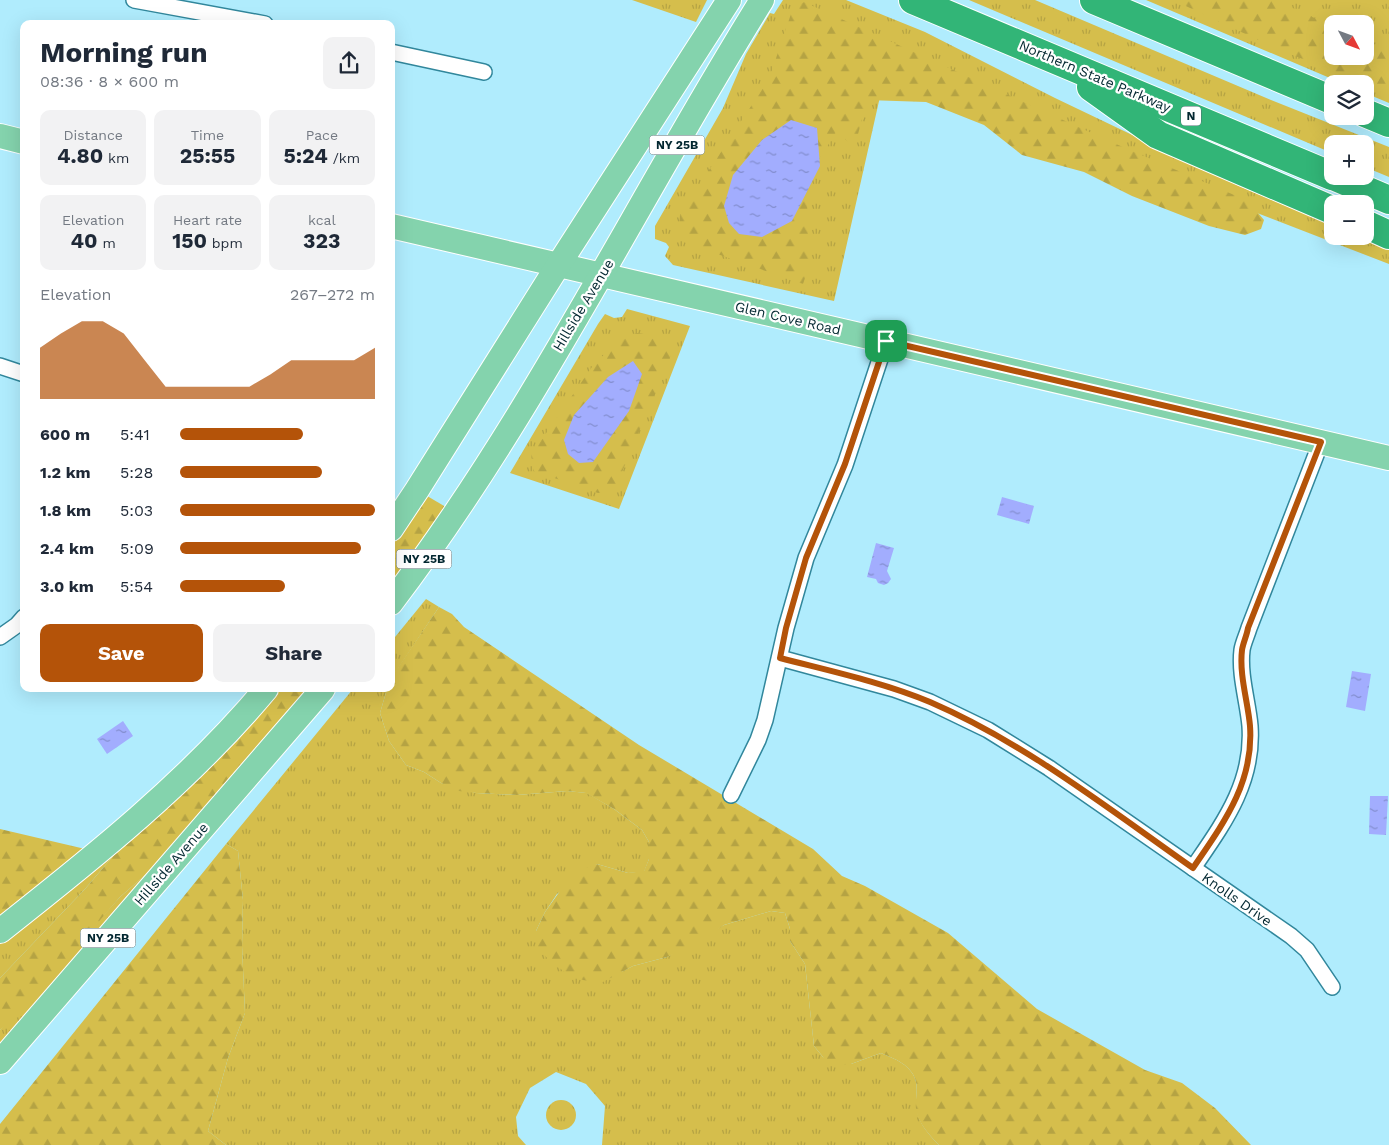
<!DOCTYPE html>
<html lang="en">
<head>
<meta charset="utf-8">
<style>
  :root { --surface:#fff; --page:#f2f2f3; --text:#1f2937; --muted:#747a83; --accent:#b45309 }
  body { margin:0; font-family:"Work Sans",sans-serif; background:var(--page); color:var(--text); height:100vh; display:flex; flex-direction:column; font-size:19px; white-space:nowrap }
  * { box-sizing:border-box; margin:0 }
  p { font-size:16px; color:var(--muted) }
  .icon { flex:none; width:28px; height:28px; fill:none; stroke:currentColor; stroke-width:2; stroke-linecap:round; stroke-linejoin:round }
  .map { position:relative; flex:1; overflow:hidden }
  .sheet { position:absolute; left:20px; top:20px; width:375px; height:672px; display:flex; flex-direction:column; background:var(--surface); border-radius:10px; box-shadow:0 5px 20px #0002 }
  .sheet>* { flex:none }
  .needle { width:32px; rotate:131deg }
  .fabs { position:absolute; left:1324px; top:15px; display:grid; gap:10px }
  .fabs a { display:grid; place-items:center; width:50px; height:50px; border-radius:10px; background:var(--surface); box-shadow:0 5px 20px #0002; font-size:25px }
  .pin { position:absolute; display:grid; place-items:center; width:42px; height:42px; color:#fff; margin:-21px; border-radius:10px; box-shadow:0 2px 8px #0006 }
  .round { display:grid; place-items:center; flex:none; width:52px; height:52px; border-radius:10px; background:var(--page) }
  .overview { display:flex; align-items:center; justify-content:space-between; height:85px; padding:0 20px }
  h1 { font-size:28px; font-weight:700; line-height:38px }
  .stats { display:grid; grid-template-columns:repeat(3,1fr); gap:8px; height:85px; padding:5px 20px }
  .stats div { display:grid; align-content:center; border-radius:10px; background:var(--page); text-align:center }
  .stats b { font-size:21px; font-weight:700 }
  .stats small { font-size:14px; font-weight:400 }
  .stats p { font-size:14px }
  .chart { height:140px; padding:10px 20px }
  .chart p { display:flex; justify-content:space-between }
  .chart svg { width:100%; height:90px; margin-top:5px; fill:var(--accent); opacity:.7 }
  .button { display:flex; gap:10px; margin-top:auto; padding:10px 20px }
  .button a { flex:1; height:58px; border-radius:10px; background:var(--accent); color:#fff; font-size:20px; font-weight:700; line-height:58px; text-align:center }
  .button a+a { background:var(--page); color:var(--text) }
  ul { padding:0 20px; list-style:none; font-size:16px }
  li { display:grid; grid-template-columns:80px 60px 1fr; align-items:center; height:38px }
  li i { height:12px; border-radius:6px; background:var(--accent) }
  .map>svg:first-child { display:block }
  .grass { fill:url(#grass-tufts); fill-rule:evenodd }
  .forest { fill:url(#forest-firs) }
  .water { fill:url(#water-ripples) }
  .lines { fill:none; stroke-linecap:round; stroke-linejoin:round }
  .street-casing { stroke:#31879c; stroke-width:18 }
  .primary-casing { stroke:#fff; stroke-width:26 }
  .highway-casing { stroke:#fff; stroke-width:30 }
  .street { stroke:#fff; stroke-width:15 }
  .primary { stroke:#84d3ad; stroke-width:24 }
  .highway { stroke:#32b577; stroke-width:28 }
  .route-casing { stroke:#fff; stroke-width:10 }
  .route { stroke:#b45309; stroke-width:6 }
  .labels { text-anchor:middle; stroke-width:4.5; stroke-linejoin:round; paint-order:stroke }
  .shield { fill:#fff; stroke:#4e686e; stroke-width:1 }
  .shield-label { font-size:12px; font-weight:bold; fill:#022730 }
  .street-label { font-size:14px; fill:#022730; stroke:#fff }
</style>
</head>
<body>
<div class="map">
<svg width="1389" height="1145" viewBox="0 0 1389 1145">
  <defs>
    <pattern id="grass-tufts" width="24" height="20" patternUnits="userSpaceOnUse" patternTransform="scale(1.25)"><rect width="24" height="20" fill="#d5be4c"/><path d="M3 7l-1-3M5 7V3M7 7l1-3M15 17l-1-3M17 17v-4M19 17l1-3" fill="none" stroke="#b5a343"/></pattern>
    <pattern id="forest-firs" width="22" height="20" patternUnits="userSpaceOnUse" patternTransform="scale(1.25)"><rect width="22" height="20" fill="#d5be4c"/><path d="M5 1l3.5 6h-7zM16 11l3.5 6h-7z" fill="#b5a343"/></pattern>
    <pattern id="water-ripples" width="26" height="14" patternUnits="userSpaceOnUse" patternTransform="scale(1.25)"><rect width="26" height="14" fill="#a2adfe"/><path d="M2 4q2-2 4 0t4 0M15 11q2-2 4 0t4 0" fill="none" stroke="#828dce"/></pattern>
  </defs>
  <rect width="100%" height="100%" fill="#b0ecfd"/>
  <g class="grass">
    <polygon points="632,0 707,0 696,22"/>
    <polygon points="783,0 846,0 925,32 1055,98 1239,186 1332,225 1332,236 1358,236 1389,250 1389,264 886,70 834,301 673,265 665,256 669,247 666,243 655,239 655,226 723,108 746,54 770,13 774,14"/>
    <polygon points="969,0 1035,0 1271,100 1389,147 1389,177 1365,167 1365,144 1332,144 1332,153"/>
    <path d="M1146,0H1389V103L1365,93V84H1344ZM1332,24H1365V56H1332Z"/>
    <polygon points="627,309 690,326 619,509 510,473 598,324 605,314 614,318 622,317"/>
    <polygon points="426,599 439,607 391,679 391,642"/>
    <path d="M353,689H387L380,713L389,741L406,765L424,772L441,783L476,793L517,795L567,791L587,793L614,809L642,830L649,842V859L644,872L628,873L597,864L557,894L545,912L536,931L621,972L633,966L667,957L724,925L771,911L785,913L790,929V941L805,964L814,1046L823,1057L851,1064L881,1053C895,1059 912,1065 916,1082C918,1091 915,1100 917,1109C918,1123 930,1136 939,1145H602L605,1106L586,1084L556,1072L530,1088L516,1117L518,1136L526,1145H226L208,1131L228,1058L245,1013L242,946L243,900L238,851L226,844Z"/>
    <polygon points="179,779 85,889 0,978 0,931"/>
    <polygon points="215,814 0,1062 0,1030 120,897"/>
    <circle cx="561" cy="1115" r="15"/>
  </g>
  <g class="forest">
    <polygon points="1173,0 1275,0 1332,26 1332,56 1365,56 1365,40 1389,51 1389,96 1365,86 1365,84 1360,84 1254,38"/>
    <polygon points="804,2 1109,141 1248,201 1264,220 1261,229 1245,235 1209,226 1132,196 1084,172 1022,155 984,125 926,102 867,100 857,138 856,150 837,131 819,159 807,196 809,266 803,284 686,243 679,235 680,214 769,79 793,8"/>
    <polygon points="637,333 661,336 672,353 622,472 619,490 598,493 534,471 531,455 592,367 620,338"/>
    <polygon points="417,490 456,513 391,603 391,529"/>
    <path d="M439,607L452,614L464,627L639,745L813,849L842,876L865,886L948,933L1037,1009L1145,1070L1182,1083L1215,1108L1251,1145H939C930,1136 918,1123 916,1109C915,1100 918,1091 916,1082C912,1065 895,1059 881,1053L851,1064L833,1065L823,1057L814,1046L805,964L790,941V929L785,913L771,911L724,925L695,945L667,957L633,966L601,983L583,980L569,975L551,962L537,947L536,931L545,912L565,884L582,869L597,864L628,873L644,871L649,859V842L642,830L614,809L586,793L567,791L517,795L476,793L459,791L441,783L424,772L406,765L389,741L380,713L387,689H391V679L395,672Z"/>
    <polygon points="266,689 323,689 215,814 120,897 88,934 60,976 31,1004 0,1030 0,978 85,889 179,779"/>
    <polygon points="0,829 98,852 0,931"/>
    <polygon points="226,844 238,851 243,900 242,946 245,1013 228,1058 208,1131 226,1145 0,1145 0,1124"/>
  </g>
  <g class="water">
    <polygon points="791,120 817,128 820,166 792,221 762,237 739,234 729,223 724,206 733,175 762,140"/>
    <polygon points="633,361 642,374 629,411 593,462 579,463 568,454 564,440 574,415 608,377"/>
    <polygon points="1002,497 1034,506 1029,524 997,515"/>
    <polygon points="876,543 894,548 887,571 891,579 888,583 884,585 878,583 876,579 867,577"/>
    <polygon points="1352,671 1371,674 1365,711 1346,707"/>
    <polygon points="123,721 133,736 107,754 97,739"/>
    <polygon points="1370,796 1388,796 1386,835 1369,834"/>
  </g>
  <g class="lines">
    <g class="street-casing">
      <g id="street">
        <polyline points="134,0 265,24"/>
        <polyline points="391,52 484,72"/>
        <polyline points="0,366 24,374"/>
        <polyline points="0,637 17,625 24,617"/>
        <polyline points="780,658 894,689 930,702 988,730 1049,768 1291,936 1307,950 1332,987"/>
        <polyline points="731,795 758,740 765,720 786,628 806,558 845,465 886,341"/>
        <path d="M1193,868C1223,824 1254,783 1250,726C1248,702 1239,675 1242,650C1243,643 1247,635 1249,628L1321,442"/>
      </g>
    </g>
    <g class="primary-casing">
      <g id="primary">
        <polyline points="0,136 24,142"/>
        <polyline points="391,226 1389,458"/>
        <polyline points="391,529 417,490 559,264 729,0"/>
        <path d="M391,603C534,415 637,200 762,0"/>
        <path d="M0,931C94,857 189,781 266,689"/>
        <polyline points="0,1062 323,689"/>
      </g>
    </g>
    <g class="highway-casing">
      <g id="highway">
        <polyline points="913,0 1332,176"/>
        <polyline points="1094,0 1332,100"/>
        <polyline points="1091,87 1158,135 1332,210"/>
        <polyline points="1365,113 1389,123"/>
        <polyline points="1333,176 1389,200"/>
        <polyline points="1365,224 1389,235"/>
      </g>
    </g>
    <use href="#street" class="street"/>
    <use href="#primary" class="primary"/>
    <use href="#highway" class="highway"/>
  </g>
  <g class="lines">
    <g class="route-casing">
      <path id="route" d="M886,341L1321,442L1248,628C1247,635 1243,643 1242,650C1239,675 1248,702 1250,726C1254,783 1223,824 1193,868C1109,809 1025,743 930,702C882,682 830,671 780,658L786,628L806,558L845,464Z"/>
    </g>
    <use href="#route" class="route"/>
  </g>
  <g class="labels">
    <g class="shield">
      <rect x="1181" y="106.5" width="20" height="19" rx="4"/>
      <rect x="649.5" y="135.5" width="55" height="19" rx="4"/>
      <rect x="396.5" y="549.5" width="55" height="19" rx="4"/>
      <rect x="80.5" y="928.5" width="55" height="19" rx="4"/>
    </g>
    <g class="shield-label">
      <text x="1191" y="120">N</text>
      <text x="677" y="149">NY 25B</text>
      <text x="424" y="563">NY 25B</text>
      <text x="108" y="942">NY 25B</text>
    </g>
    <g class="street-label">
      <text transform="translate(1095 76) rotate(23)" y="5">Northern State Parkway</text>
      <text transform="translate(583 305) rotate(-59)" y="5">Hillside Avenue</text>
      <text transform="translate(788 318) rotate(13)" y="5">Glen Cove Road</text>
      <text transform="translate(171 864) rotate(-49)" y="5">Hillside Avenue</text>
      <text transform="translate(1237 899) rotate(35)" y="5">Knolls Drive</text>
    </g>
  </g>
</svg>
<div class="fabs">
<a><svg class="needle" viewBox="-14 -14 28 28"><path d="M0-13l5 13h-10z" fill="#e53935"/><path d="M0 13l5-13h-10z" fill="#747a83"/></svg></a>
<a><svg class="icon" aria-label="layers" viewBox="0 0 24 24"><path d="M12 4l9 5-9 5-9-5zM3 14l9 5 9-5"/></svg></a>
<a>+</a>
<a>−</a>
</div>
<div class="pin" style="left:886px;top:341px;background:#1e9e55"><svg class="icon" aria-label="arrive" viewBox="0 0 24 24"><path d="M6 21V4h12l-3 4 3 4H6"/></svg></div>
<section class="sheet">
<div class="overview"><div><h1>Morning run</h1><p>08:36 · 8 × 600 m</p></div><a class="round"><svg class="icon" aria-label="share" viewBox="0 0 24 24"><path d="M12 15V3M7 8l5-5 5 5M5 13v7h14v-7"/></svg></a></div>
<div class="stats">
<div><p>Distance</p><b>4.80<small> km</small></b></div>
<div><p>Time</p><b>25:55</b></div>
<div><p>Pace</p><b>5:24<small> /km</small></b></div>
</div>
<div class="stats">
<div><p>Elevation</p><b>40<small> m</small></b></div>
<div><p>Heart rate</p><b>150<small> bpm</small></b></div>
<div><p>kcal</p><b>323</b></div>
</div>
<div class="chart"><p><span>Elevation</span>267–272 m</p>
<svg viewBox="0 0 160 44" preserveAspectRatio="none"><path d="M0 44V19L10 12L20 6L30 6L40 12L50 25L60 38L70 38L80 38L90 38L100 38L110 32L120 25L130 25L140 25L150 25L160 19V44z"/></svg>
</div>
<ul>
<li><b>600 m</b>5:41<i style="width:63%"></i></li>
<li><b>1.2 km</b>5:28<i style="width:73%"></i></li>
<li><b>1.8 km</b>5:03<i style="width:100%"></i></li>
<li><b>2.4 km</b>5:09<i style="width:93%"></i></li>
<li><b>3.0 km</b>5:54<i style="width:54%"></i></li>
</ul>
<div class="button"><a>Save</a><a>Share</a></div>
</section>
</div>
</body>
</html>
